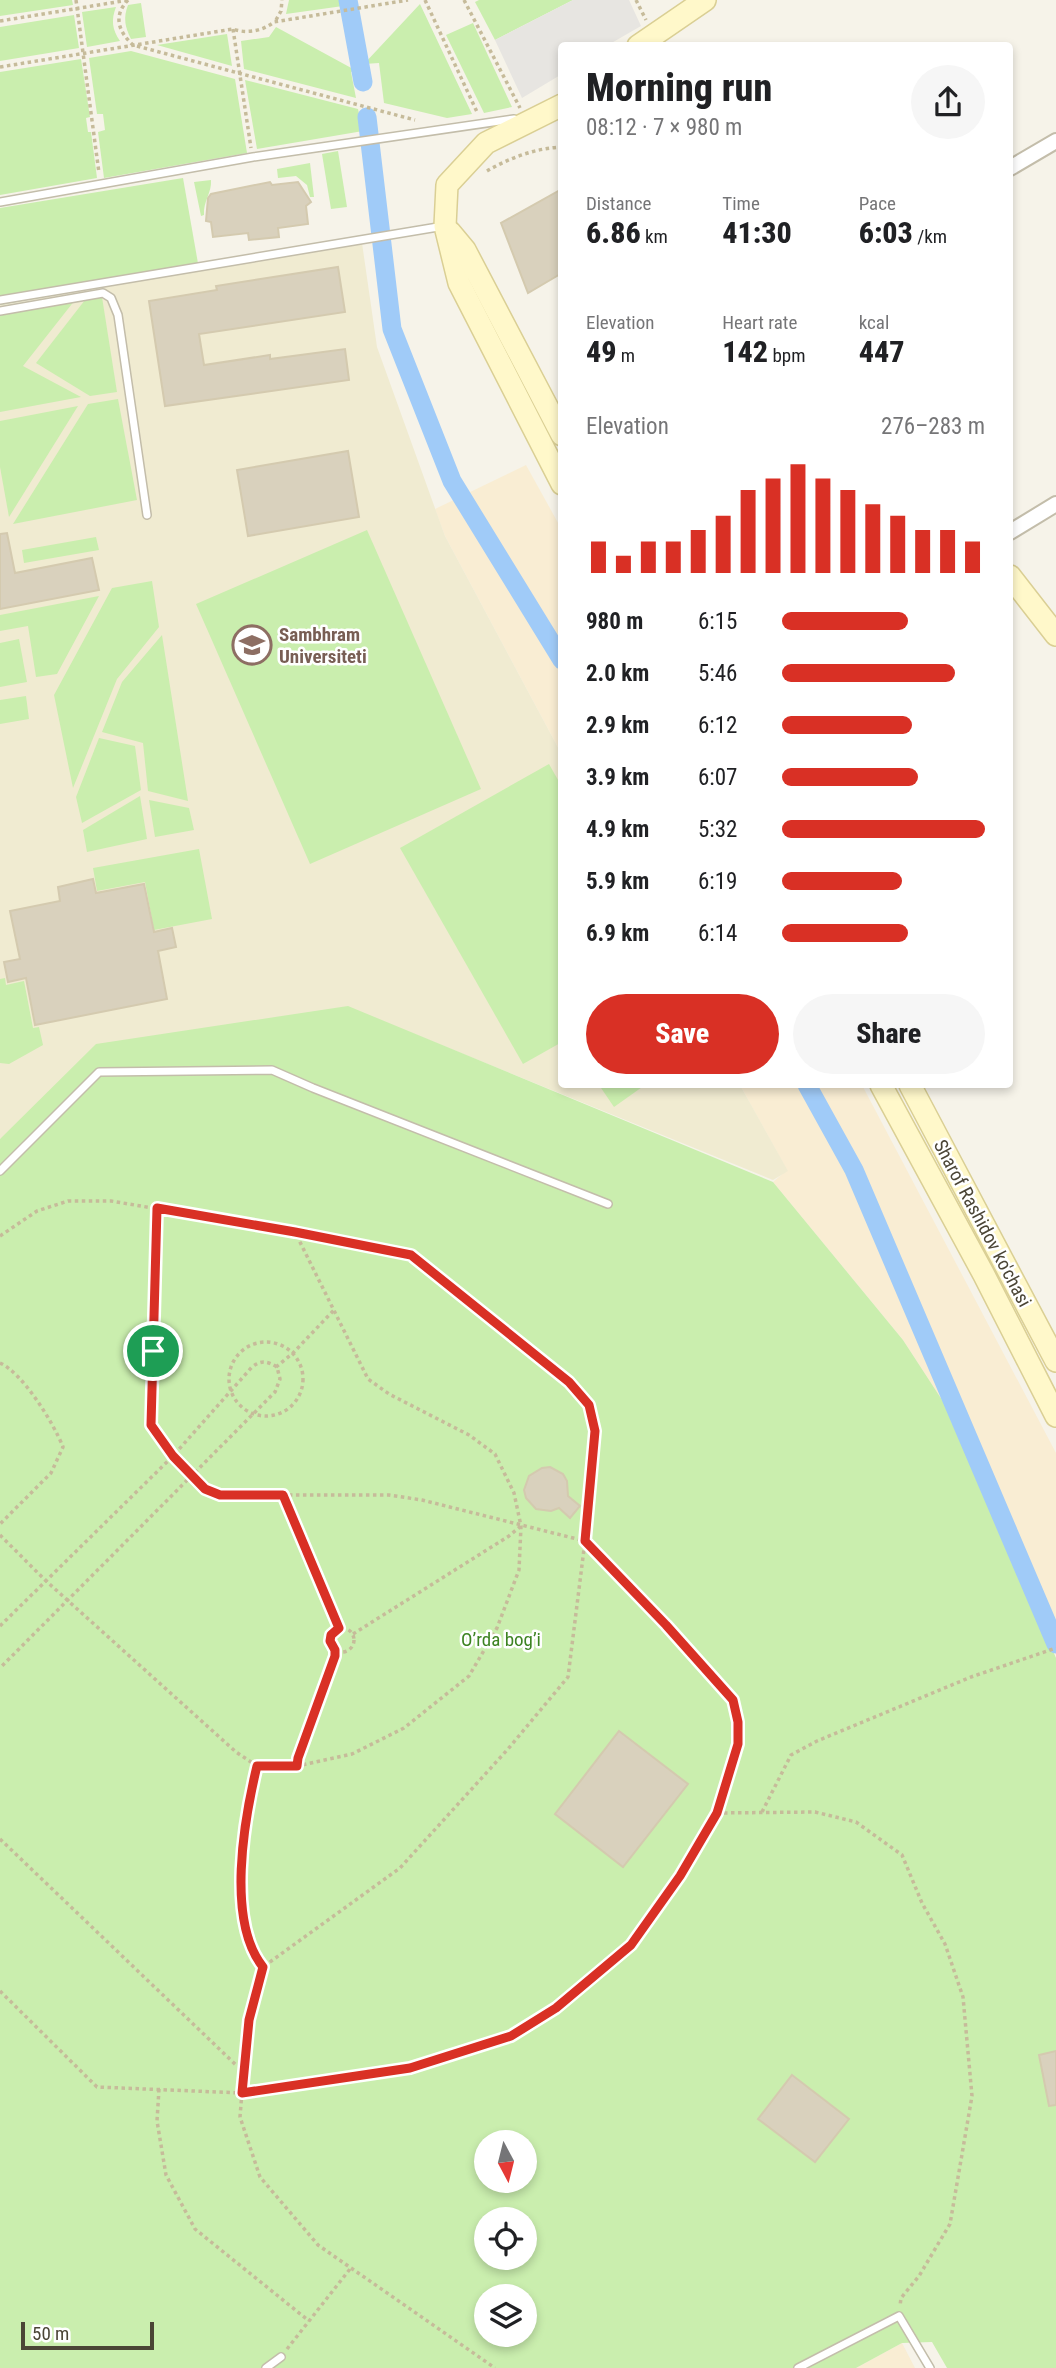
<!DOCTYPE html>
<html lang="en">
<head>
<meta charset="utf-8">
<style>
  :root { --surface:#fff; --page:#f6f6f6; --text:#202124; --muted:#757577; --accent:#d93025 }
  body { margin:0; font-family:"Roboto Condensed",sans-serif; background:var(--page); color:var(--text); height:100vh; display:flex; flex-direction:column; font-size:26px; white-space:nowrap }
  * { box-sizing:border-box; margin:0 }
  p { font-size:23px; color:var(--muted) }
  .icon { flex:none; width:38px; height:38px; fill:none; stroke:currentColor; stroke-width:2; stroke-linecap:round; stroke-linejoin:round }
  .map { position:relative; flex:1; overflow:hidden }
  .panel { position:absolute; left:558px; top:42px; width:455px; height:1046px; display:flex; flex-direction:column; background:var(--surface); border-radius:7px; box-shadow:0 4px 10px #0003 }
  .panel>* { flex:none }
  .needle { width:46px; rotate:173deg }
  .buttons { position:absolute; left:474px; top:2130px; display:grid; gap:14px }
  .buttons a { display:grid; place-items:center; width:63px; height:63px; border-radius:50%; background:var(--surface); box-shadow:0 4px 10px #0003; font-size:35px }
  .scale { position:absolute; left:21px; bottom:18px; width:133px; box-sizing:border-box; padding-left:7px; border:4px solid #4b4536; border-top:0; font-size:19px; line-height:24px; white-space:nowrap; color:#4b4536; -webkit-text-stroke:5px #fff; paint-order:stroke }
  .pin { position:absolute; display:grid; place-items:center; width:60px; height:60px; color:#fff; margin:-30px; border:4px solid #fff; border-radius:50%; box-shadow:0 2px 7px #0007 }
  .round { display:grid; place-items:center; flex:none; width:74px; height:74px; border-radius:37px; background:var(--page) }
  .summary { display:flex; align-items:center; justify-content:space-between; height:119px; padding:0 28px }
  h1 { font-size:38px; font-weight:800; line-height:52px }
  .stats { display:grid; grid-template-columns:repeat(3,1fr); gap:10px; height:119px; padding:7px 28px }
  .stats div { display:grid; align-content:center }
  .stats b { font-size:30px; font-weight:800 }
  .stats small { font-size:19px; font-weight:400 }
  .stats p { font-size:19px }
  .chart { height:196px; padding:14px 28px }
  .chart p { display:flex; justify-content:space-between }
  .chart svg { width:100%; height:126px; margin-top:7px; stroke:var(--accent); stroke-width:6 }
  .action { display:flex; gap:14px; margin-top:auto; padding:14px 28px }
  .action a { flex:1; height:80px; border-radius:42px; background:var(--accent); color:#fff; font-size:28px; font-weight:800; line-height:80px; text-align:center }
  .action a+a { background:var(--page); color:var(--text) }
  ul { padding:0 28px; list-style:none; font-size:23px }
  li { display:grid; grid-template-columns:112px 84px 1fr; align-items:center; height:52px }
  li i { height:18px; border-radius:9px; background:var(--accent) }
  .map>svg:first-child { display:block }
  .commercial { fill:#f9edd3 }
  .education { fill:#f0ebd1 }
  .green { fill:#caeeae; fill-rule:evenodd }
  .parking { fill:#e7e5e1 }
  .lines { fill:none; stroke-linecap:round; stroke-linejoin:round }
  .canal { stroke:#a0cbf8; stroke-width:19 }
  .building { fill:#d9d1bd; stroke:#d4caaf; stroke-width:2 }
  .lane-casing { stroke:#c3bdaa; stroke-width:10 }
  .street-casing { stroke:#c3bdaa; stroke-width:18 }
  .secondary-casing { stroke:#dacf94; stroke-width:24 }
  .path { stroke:#c6bb9a; stroke-width:3.5; stroke-dasharray:3.5 3.5; stroke-linecap:butt }
  .lane { stroke:#fff; stroke-width:7 }
  .street { stroke:#fff; stroke-width:14 }
  .secondary { stroke:#fff8ca; stroke-width:21 }
  .route-casing { stroke:#fff; stroke-width:14 }
  .route { stroke:#d93025; stroke-width:9 }
  .labels { text-anchor:middle; stroke-width:5; stroke-linejoin:round; paint-order:stroke }
  .education-label { font-size:19px; font-weight:bold; fill:#785e54; stroke:#fff; text-anchor:start }
  .street-label { font-size:19px; fill:#4b4536; stroke:#fff }
  .park-label { font-size:19px; fill:#3d8322; stroke:#fff }
</style>
</head>
<body>
<div class="map">
<svg width="1056" height="2368" viewBox="0 0 1056 2368">
  <rect width="100%" height="100%" fill="#f6f3e9"/>
  <g class="commercial">
    <polygon points="526,465 562,530 562,755 445,536 435,509"/>
    <polygon points="740,1085 862,1085 1056,1453 1056,1655 946,1406 903,1340 773,1182 787,1170"/>
    <polygon points="902,2343 915,2368 856,2368"/>
  </g>
  <polygon class="education" points="362,243 377,347 445,536 562,755 562,1085 740,1085 788,1171 773,1180 348,1007 0,1139 0,305"/>
  <g class="green">
    <polygon points="0,0 72,0 73,5 0,16"/>
    <polygon points="289,0 342,0 343,6 286,14"/>
    <polygon points="479,0 573,0 495,40 475,2"/>
    <path d="M141,3L146,37L131,39C125,27 123,18 128,5Z"/>
    <polygon points="420,4 472,114 447,118 384,103 379,63 364,64"/>
    <path d="M116,7C111,20 112,29 120,41L87,47L82,12Z"/>
    <polygon points="74,15 79,48 0,61 0,27"/>
    <polygon points="473,23 512,107 484,113 446,35"/>
    <polygon points="276,27 355,70 351,72 356,98 244,69 241,41 269,37"/>
    <polygon points="227,34 232,66 157,45"/>
    <polygon points="131,51 235,79 247,153 104,178 98,132 105,130 103,114 97,114 89,58"/>
    <polygon points="81,59 90,117 86,118 88,132 91,132 97,178 0,195 0,72"/>
    <polygon points="245,80 358,109 363,131 257,149"/>
    <polygon points="338,151 347,207 331,209 322,154"/>
    <polygon points="310,163 314,197 310,197 307,185 296,176 278,178 277,169"/>
    <polygon points="183,178 199,269 0,305 0,208"/>
    <path d="M211,180C212,193 203,201 204,215L201,216L194,182Z"/>
    <polygon points="102,297 117,392 90,396 36,363 85,300"/>
    <polygon points="75,300 23,366 81,397 0,412 0,312"/>
    <polygon points="118,399 137,500 13,524 88,404"/>
    <polygon points="78,406 9,517 0,467 0,421"/>
    <polygon points="367,530 481,789 310,864 196,604"/>
    <polygon points="96,537 99,550 24,563 22,550"/>
    <polygon points="152,581 159,627 117,679 73,788 54,695 112,588"/>
    <polygon points="99,596 57,674 36,677 28,626 0,631 0,615"/>
    <polygon points="162,635 188,801 148,791 143,743 102,732 122,682"/>
    <polygon points="19,639 27,682 0,687 0,643"/>
    <polygon points="26,696 29,719 0,724 0,700"/>
    <polygon points="99,738 135,746 141,790 82,823 76,797"/>
    <polygon points="549,764 562,787 562,1042 523,1064 400,848"/>
    <polygon points="140,796 147,839 87,852 83,830"/>
    <polygon points="149,800 189,808 194,830 155,837"/>
    <polygon points="199,849 212,919 154,930 145,882 97,891 93,868"/>
    <polygon points="5,978 6,985 24,981 33,1028 39,1027 43,1045 9,1064 0,1063 0,979"/>
    <path d="M348,1006L773,1182L903,1340L946,1406L1056,1658V2368H947L932,2342L902,2343L856,2368H0V1139L96,1044ZM486,2142H525V2180H486ZM486,2219H525V2258H486ZM486,2296H525V2334H486Z"/>
    <polygon points="599,1085 645,1085 614,1107"/>
  </g>
  <polygon class="parking" points="573,0 629,0 641,26 608,45 562,46 562,74 522,98 495,40"/>
  <g class="lines">
    <g class="canal">
      <polyline points="348,0 363,82"/>
      <polyline points="367,117 392,329 452,481 562,660"/>
      <polyline points="807,1085 854,1170 1056,1644"/>
    </g>
  </g>
  <g class="building">
    <polygon points="270,182 272,185 298,182 311,202 306,206 308,224 278,228 279,237 249,240 248,233 213,237 211,222 206,221 208,198 211,194"/>
    <polygon points="562,189 562,273 528,293 501,223"/>
    <polygon points="338,267 345,312 199,334 204,365 270,355 270,359 345,349 349,380 165,406 149,301 217,290 216,286"/>
    <polygon points="348,451 359,517 248,536 237,470"/>
    <polygon points="7,533 15,573 92,558 99,590 0,609 0,534"/>
    <polygon points="93,879 96,893 144,884 154,932 172,928 176,947 158,951 167,999 35,1025 26,978 8,982 4,962 20,959 10,911 60,901 58,887"/>
    <polygon points="550,1467 563,1474 567,1481 568,1496 580,1506 570,1518 559,1508 551,1511 536,1509 526,1498 524,1490 529,1476 542,1468"/>
    <polygon points="619,1731 688,1784 623,1867 555,1814"/>
    <polygon points="1056,2051 1056,2105 1049,2106 1039,2055"/>
    <polygon points="792,2075 849,2119 815,2162 758,2119"/>
  </g>
  <g class="lines">
    <g class="lane-casing">
      <g id="lane">
        <polyline points="0,202 253,157 514,119"/>
        <polyline points="0,300 444,226"/>
        <polyline points="0,311 103,293 111,298 118,315 147,515"/>
        <polyline points="0,1171 99,1072 272,1070 313,1088 608,1204"/>
        <polyline points="266,2368 281,2357"/>
        <polyline points="798,2368 899,2316 930,2368"/>
      </g>
    </g>
    <g class="street-casing">
      <g id="street">
        <polyline points="1010,168 1056,141"/>
        <polyline points="1010,532 1056,504"/>
      </g>
    </g>
    <g class="secondary-casing">
      <g id="secondary">
        <polyline points="638,46 705,0"/>
        <polyline points="562,105 486,143 447,185 445,226 459,283 562,484"/>
        <polyline points="450,232 465,250 562,435"/>
        <polyline points="1010,576 1056,635"/>
        <polyline points="881,1085 984,1275 1056,1416"/>
        <polyline points="910,1085 1056,1361"/>
      </g>
    </g>
    <g class="path">
      <polyline points="76,0 99,173"/>
      <path d="M128,0C113,16 118,31 133,45L415,120"/>
      <polyline points="425,0 477,112"/>
      <polyline points="464,0 520,108"/>
      <polyline points="636,0 646,20"/>
      <polyline points="276,20 281,11 282,0"/>
      <polyline points="0,21 129,0"/>
      <polyline points="233,29 251,148"/>
      <path d="M0,67L233,29C246,34 263,31 274,22L408,0"/>
      <path d="M487,171C509,158 536,148 562,147"/>
      <polyline points="0,1236 37,1211 68,1201 111,1201 295,1232 411,1255 569,1382 589,1405 595,1431 585,1541 568,1677 508,1749 400,1868 263,1967 249,2020 244,2066 240,2117 260,2177 318,2245 495,2368"/>
      <circle cx="266" cy="1379" r="37"/>
      <path d="M0,1363C23,1373 54,1424 63,1447L51,1473L0,1524"/>
      <polyline points="276,1367 293,1353 334,1310"/>
      <polyline points="283,1495 339,1628"/>
      <polyline points="0,1535 45,1580 236,1752 257,1766 297,1766 352,1754 404,1728 469,1676 497,1628 519,1570 521,1526 514,1493 495,1454 469,1435 389,1394 368,1379 295,1232"/>
      <path d="M0,1626L173,1456L252,1367C261,1360 267,1361 277,1367L280,1379L275,1392L0,1668"/>
      <circle cx="342" cy="1640" r="12"/>
      <polyline points="353,1634 509,1536 521,1526"/>
      <path d="M257,1766C244,1820 226,1921 263,1967"/>
      <polyline points="297,1766 298,1758 335,1650"/>
      <polyline points="762,1812 791,1755 817,1741 971,1677 1056,1648"/>
      <polyline points="717,1813 815,1812 856,1822 902,1855 922,1903 945,1944 963,1997 972,2096 950,2224 919,2276 901,2298 900,2306"/>
      <polyline points="0,1839 236,2065 244,2066"/>
      <polyline points="0,1991 97,2087 242,2093 410,2068 511,2036 556,2008 631,1945 680,1876 717,1813 738,1744 738,1722 733,1700 666,1625 585,1541 422,1500 389,1495 220,1495 205,1489 191,1477 151,1425 157,1208"/>
      <polyline points="159,2089 157,2121 166,2175 195,2229 309,2321"/>
      <polyline points="287,2349 350,2269"/>
    </g>
    <use href="#lane" class="lane"/>
    <use href="#street" class="street"/>
    <use href="#secondary" class="secondary"/>
  </g>
  <g class="lines">
    <g class="route-casing">
      <path id="route" d="M157,1208L295,1232L411,1255L569,1382L589,1405L595,1431L585,1541L666,1625L733,1700L738,1722V1744L717,1813L680,1876L631,1945L556,2008L511,2036L410,2068L242,2093L249,2020L263,1967C226,1921 244,1820 257,1766H297L298,1758L335,1656V1650L330,1641L331,1635L339,1628L283,1495H220L205,1489L173,1456L151,1425Z"/>
    </g>
    <use href="#route" class="route"/>
  </g>
  <defs>
    <g id="university-ring" transform="scale(2.0125)"><circle r="9.5" fill="#fff" stroke="#8d6e63" stroke-width="1.5"/><path d="M0-5L7-2L0 1L-7-2ZM-4 1L0 2.5L4 1V4Q0 6-4 4Z" fill="#8d6e63"/></g>
  </defs>
  <g fill-rule="evenodd">
    <use href="#university-ring" x="252" y="645"/>
  </g>
  <g class="labels">
    <g class="education-label">
      <text x="279" y="641">Sambhram<tspan x="279" dy="22">Universiteti</tspan></text>
    </g>
    <g class="street-label">
      <text transform="translate(983 1223) rotate(62)" y="7">Sharof Rashidov ko'chasi</text>
    </g>
    <g class="park-label">
      <text x="501" y="1646">O’rda bog’i</text>
    </g>
  </g>
</svg>
<div class="buttons">
<a><svg class="needle" viewBox="-14 -14 28 28"><path d="M0-13l5 13h-10z" fill="#e53935"/><path d="M0 13l5-13h-10z" fill="#757577"/></svg></a>
<a><svg class="icon" aria-label="locate" viewBox="0 0 24 24"><circle cx="12" cy="12" r="6"/><path d="M12 2v4M12 18v4M2 12h4M18 12h4"/></svg></a>
<a><svg class="icon" aria-label="layers" viewBox="0 0 24 24"><path d="M12 4l9 5-9 5-9-5zM3 14l9 5 9-5"/></svg></a>
</div>
<div class="scale">50 m</div>
<div class="pin" style="left:153px;top:1351px;background:#1e9e55"><svg class="icon" aria-label="arrive" viewBox="0 0 24 24"><path d="M6 21V4h12l-3 4 3 4H6"/></svg></div>
<section class="panel">
<div class="summary"><div><h1>Morning run</h1><p>08:12 · 7 × 980 m</p></div><a class="round"><svg class="icon" aria-label="share" viewBox="0 0 24 24"><path d="M12 15V3M7 8l5-5 5 5M5 13v7h14v-7"/></svg></a></div>
<div class="stats">
<div><p>Distance</p><b>6.86<small> km</small></b></div>
<div><p>Time</p><b>41:30</b></div>
<div><p>Pace</p><b>6:03<small> /km</small></b></div>
</div>
<div class="stats">
<div><p>Elevation</p><b>49<small> m</small></b></div>
<div><p>Heart rate</p><b>142<small> bpm</small></b></div>
<div><p>kcal</p><b>447</b></div>
</div>
<div class="chart"><p><span>Elevation</span>276–283 m</p>
<svg viewBox="0 0 160 44" preserveAspectRatio="none"><path d="M5 44V33M15 44V38M25 44V33M35 44V33M45 44V29M55 44V24M65 44V15M75 44V11M85 44V6M95 44V11M105 44V15M115 44V20M125 44V24M135 44V29M145 44V29M155 44V33"/></svg>
</div>
<ul>
<li><b>980 m</b>6:15<i style="width:62%"></i></li>
<li><b>2.0 km</b>5:46<i style="width:85%"></i></li>
<li><b>2.9 km</b>6:12<i style="width:64%"></i></li>
<li><b>3.9 km</b>6:07<i style="width:67%"></i></li>
<li><b>4.9 km</b>5:32<i style="width:100%"></i></li>
<li><b>5.9 km</b>6:19<i style="width:59%"></i></li>
<li><b>6.9 km</b>6:14<i style="width:62%"></i></li>
</ul>
<div class="action"><a>Save</a><a>Share</a></div>
</section>
</div>
</body>
</html>
